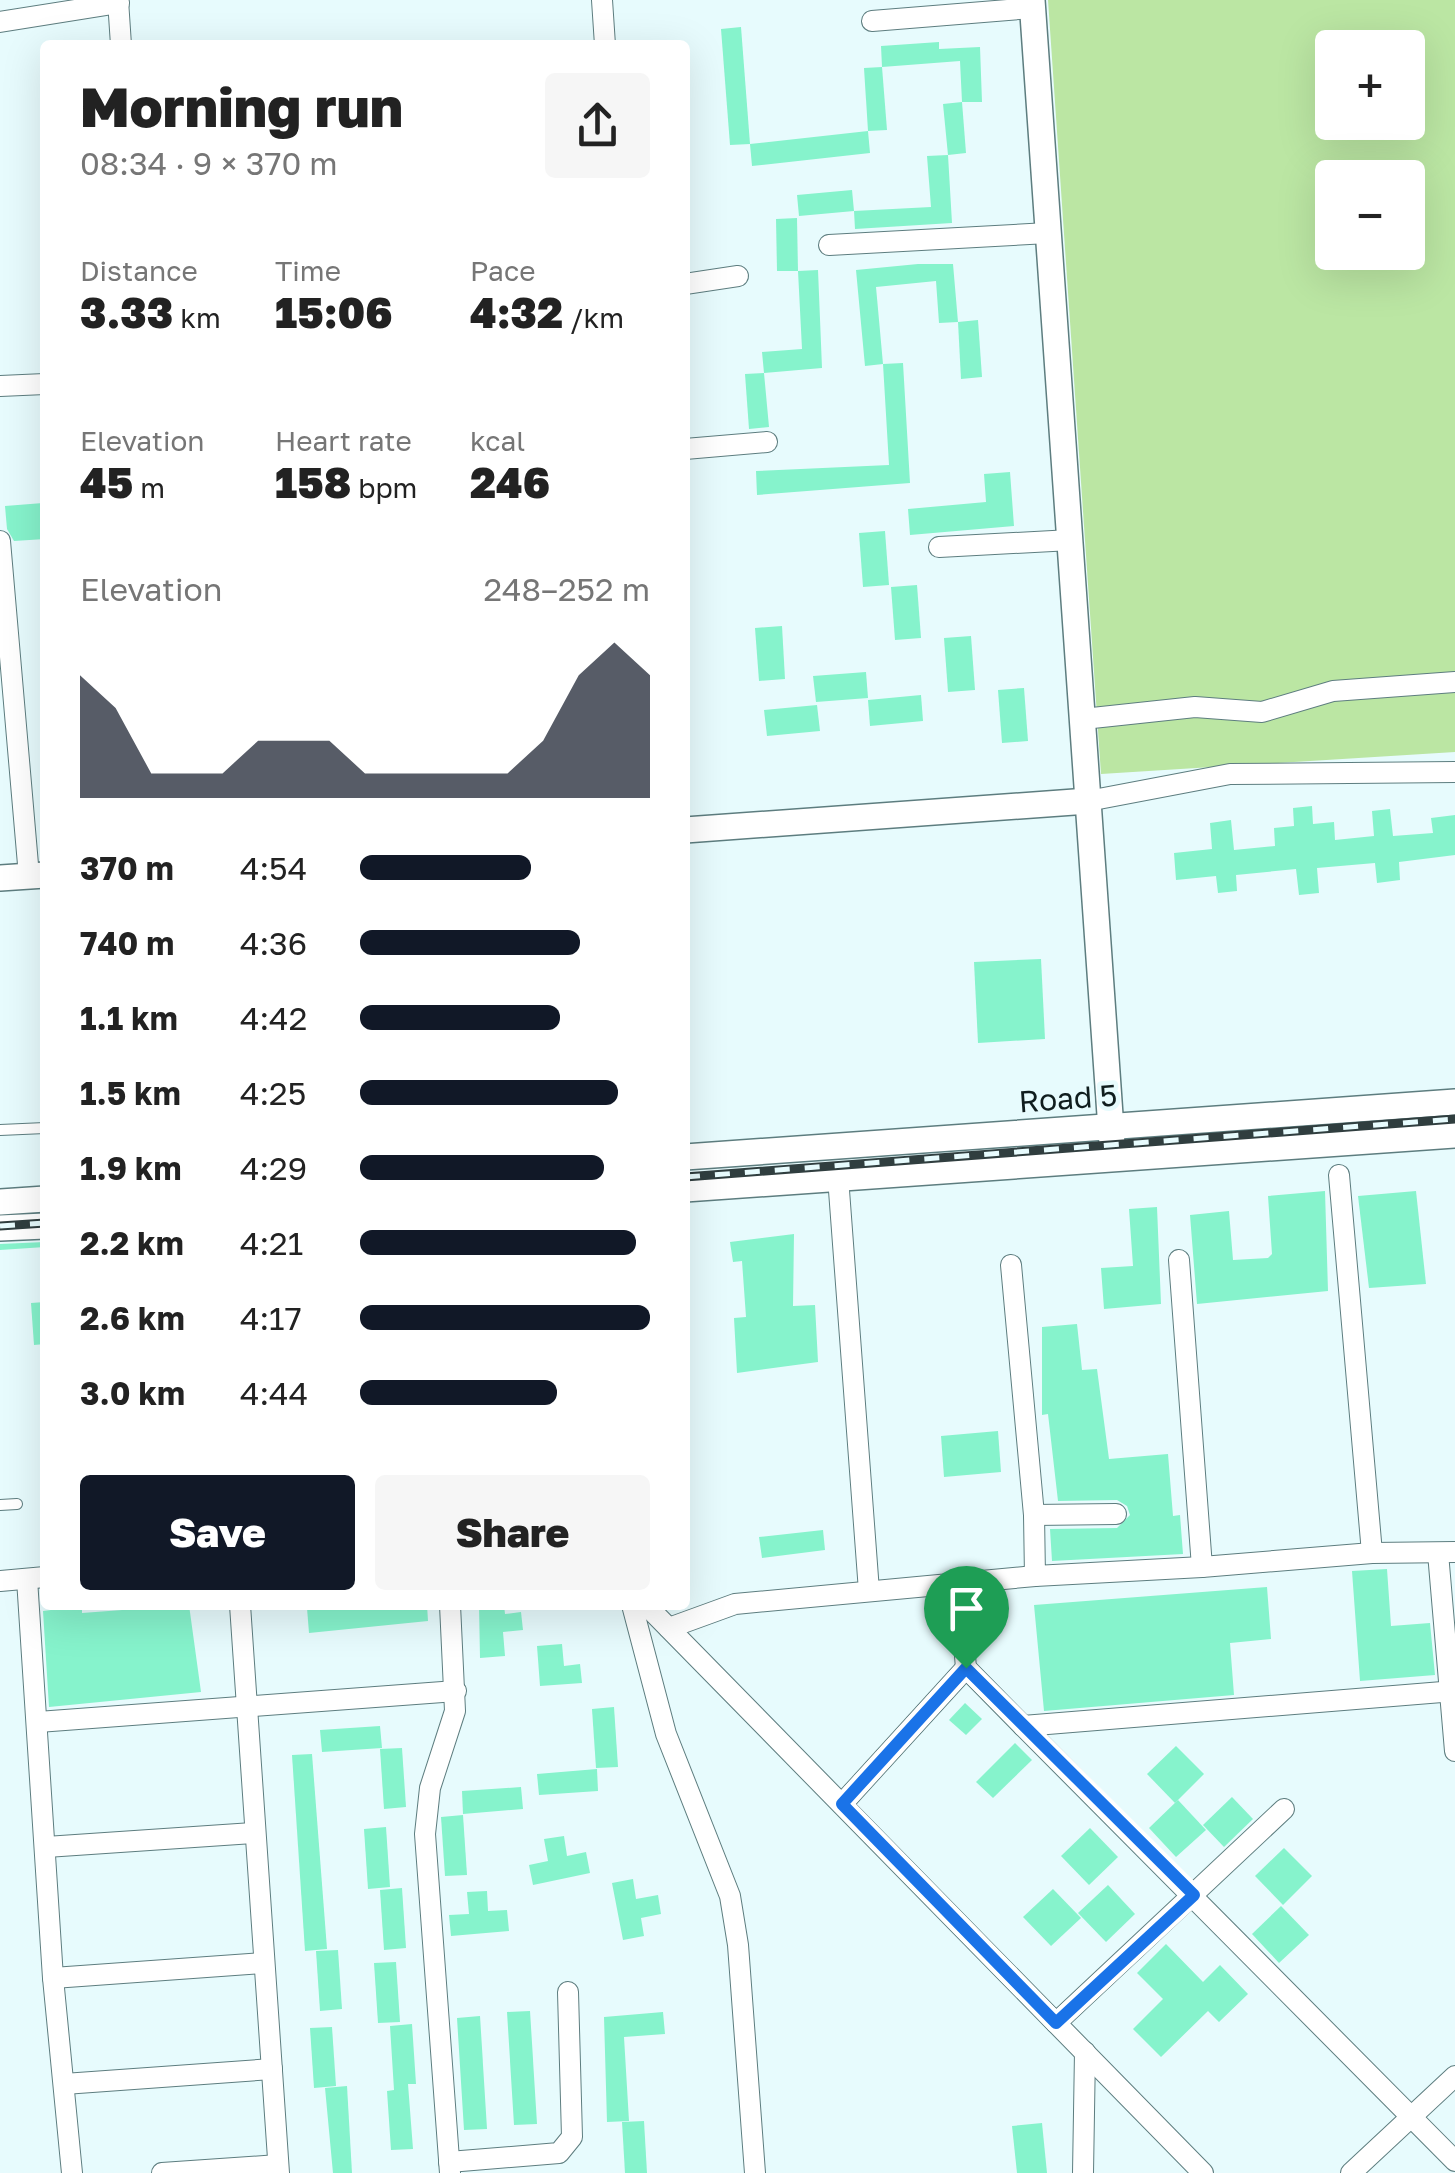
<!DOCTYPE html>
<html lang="en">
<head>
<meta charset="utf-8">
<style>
  :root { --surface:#fff; --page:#f6f6f6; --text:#222; --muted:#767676; --accent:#111827 }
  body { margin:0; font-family:"Golos Text",sans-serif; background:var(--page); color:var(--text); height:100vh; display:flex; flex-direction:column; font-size:38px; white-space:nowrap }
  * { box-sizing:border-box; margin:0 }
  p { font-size:32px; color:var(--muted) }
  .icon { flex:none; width:55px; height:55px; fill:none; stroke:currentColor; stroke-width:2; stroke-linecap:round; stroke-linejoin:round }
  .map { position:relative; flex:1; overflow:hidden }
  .side { position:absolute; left:40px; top:40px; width:650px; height:1570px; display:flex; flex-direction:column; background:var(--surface); border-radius:10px; box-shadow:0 10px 40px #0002 }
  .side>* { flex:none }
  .fabs { position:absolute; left:1315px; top:30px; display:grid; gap:20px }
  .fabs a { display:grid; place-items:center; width:110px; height:110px; border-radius:10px; background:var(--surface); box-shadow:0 10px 40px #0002; font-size:50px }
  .pin { position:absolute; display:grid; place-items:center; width:85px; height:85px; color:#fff; margin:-102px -42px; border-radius:50% 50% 50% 0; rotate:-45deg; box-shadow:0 0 10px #0007 }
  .pin .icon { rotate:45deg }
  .round { display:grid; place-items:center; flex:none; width:105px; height:105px; border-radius:10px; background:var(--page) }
  .summary { display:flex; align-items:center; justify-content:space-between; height:170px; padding:0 40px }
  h1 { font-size:55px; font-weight:800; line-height:75px }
  .figures { display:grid; grid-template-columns:repeat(3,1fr); gap:15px; height:170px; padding:10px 40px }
  .figures div { display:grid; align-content:center }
  .figures b { font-size:42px; font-weight:800 }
  .figures small { font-size:28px; font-weight:400 }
  .figures p { font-size:28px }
  .chart { height:280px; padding:20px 40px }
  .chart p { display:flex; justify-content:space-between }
  .chart svg { width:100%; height:180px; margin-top:10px; fill:var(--accent); opacity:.7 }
  .button { display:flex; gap:20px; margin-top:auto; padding:20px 40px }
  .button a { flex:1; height:115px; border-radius:10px; background:var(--accent); color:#fff; font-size:40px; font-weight:800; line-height:115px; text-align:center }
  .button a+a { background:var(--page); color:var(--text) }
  ul { padding:0 40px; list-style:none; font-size:32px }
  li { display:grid; grid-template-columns:160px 120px 1fr; align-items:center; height:75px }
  li i { height:25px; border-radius:12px; background:var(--accent) }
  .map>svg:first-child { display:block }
  .green { fill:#bbe6a3; fill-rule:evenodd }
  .building { fill:#86f3cc }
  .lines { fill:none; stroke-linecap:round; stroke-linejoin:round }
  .service-casing { stroke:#5d7d7f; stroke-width:12 }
  .minor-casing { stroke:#5d7d7f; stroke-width:22 }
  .tertiary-casing { stroke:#5d7d7f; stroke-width:28 }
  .service { stroke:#fff; stroke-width:10 }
  .minor { stroke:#fff; stroke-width:20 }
  .tertiary { stroke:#fff; stroke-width:25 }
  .rail-casing { stroke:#303e3f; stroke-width:9 }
  .rail { stroke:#e7fbfd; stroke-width:5; stroke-dasharray:15; stroke-linecap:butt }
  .route-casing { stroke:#fff; stroke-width:20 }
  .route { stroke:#1a73e8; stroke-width:12 }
  .labels { text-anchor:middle; stroke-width:9; stroke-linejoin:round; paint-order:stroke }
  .street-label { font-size:30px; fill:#101d1e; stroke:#e7fbfd }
</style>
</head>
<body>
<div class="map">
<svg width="1455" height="2173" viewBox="0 0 1455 2173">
  <rect width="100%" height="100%" fill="#e7fbfd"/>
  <path class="green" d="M1048,0H1455V752L1101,774ZM1332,48H1408V122H1332ZM1332,178H1408V252H1332Z"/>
  <g class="building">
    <polygon points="741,27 750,144 730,145 721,29"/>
    <polygon points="939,42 939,49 980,47 982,102 962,102 960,61 882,67 881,46"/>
    <polygon points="882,67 887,130 868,131 864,68"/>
    <polygon points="962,102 966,153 948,155 943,104"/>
    <polygon points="868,131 870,153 752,166 750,144"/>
    <polygon points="948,155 952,223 855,229 854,211 931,207 927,156"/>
    <polygon points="852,190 854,211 799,216 797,195"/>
    <polygon points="797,218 798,271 777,271 776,219"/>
    <polygon points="918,264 953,264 958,322 939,323 936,281 876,287 883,364 865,366 856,270"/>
    <polygon points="818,270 822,368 764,373 762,352 802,349 798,271"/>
    <polygon points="978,320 982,377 961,379 958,322"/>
    <polygon points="903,363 910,483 757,495 756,471 889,465 883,364"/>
    <polygon points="764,373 769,427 749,429 745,374"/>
    <polygon points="1010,472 1014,526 910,535 908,509 986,502 984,474"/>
    <polygon points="43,503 45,539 14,541 7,529 5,506"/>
    <polygon points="885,531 889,585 863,587 859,533"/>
    <polygon points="917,585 921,638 895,640 891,587"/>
    <polygon points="782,626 785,679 759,681 755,628"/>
    <polygon points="971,636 975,690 948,692 944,638"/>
    <polygon points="866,672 868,698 816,702 813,676"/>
    <polygon points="1024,688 1028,741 1002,743 998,690"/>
    <polygon points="921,695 923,721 870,726 868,700"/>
    <polygon points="817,705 820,731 767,736 764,710"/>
    <polygon points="1312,806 1313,824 1334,822 1335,840 1374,836 1372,811 1390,809 1393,836 1433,833 1431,818 1455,815 1455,855 1399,862 1400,880 1377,883 1375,863 1317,868 1319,893 1299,895 1296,869 1236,875 1237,891 1218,893 1216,876 1176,880 1174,853 1212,849 1210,823 1231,820 1234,850 1275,846 1274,828 1294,826 1293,808"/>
    <polygon points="1041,959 1045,1039 978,1043 974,962"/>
    <polygon points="1325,1191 1328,1291 1197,1304 1190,1215 1229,1211 1233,1260 1268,1258 1272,1254 1268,1196"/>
    <polygon points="1416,1191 1426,1284 1369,1288 1358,1196"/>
    <polygon points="1157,1207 1161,1304 1104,1309 1101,1268 1133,1266 1129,1209"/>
    <polygon points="794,1234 793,1306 815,1305 818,1362 737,1373 734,1318 746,1317 742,1261 733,1262 730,1242"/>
    <polygon points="45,1242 45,1247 0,1250 0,1244"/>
    <polygon points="45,1302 45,1344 34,1345 31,1303"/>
    <polygon points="1077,1324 1082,1370 1097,1369 1109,1459 1168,1454 1173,1516 1180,1515 1183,1554 1052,1561 1050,1529 1117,1528 1130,1515 1127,1506 1117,1500 1058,1501 1048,1414 1042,1415 1042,1327"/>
    <polygon points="998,1431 1001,1472 944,1477 941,1436"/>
    <polygon points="823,1530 825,1550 762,1558 759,1537"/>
    <polygon points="1387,1569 1391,1626 1430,1623 1435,1675 1360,1681 1352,1571"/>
    <polygon points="1267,1587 1271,1639 1230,1643 1234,1695 1044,1711 1034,1605"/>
    <polygon points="189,1605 201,1692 49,1707 43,1611 82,1606 82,1613"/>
    <polygon points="333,1605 427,1605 428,1621 309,1633 307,1608"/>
    <polygon points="479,1605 504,1605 505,1614 521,1612 523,1630 503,1632 505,1656 480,1658"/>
    <polygon points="562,1644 564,1666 580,1664 582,1683 540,1686 537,1646"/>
    <polygon points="965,1703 982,1719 966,1735 949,1720"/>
    <polygon points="614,1707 618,1767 596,1768 592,1709"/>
    <polygon points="380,1726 382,1748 322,1752 320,1730"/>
    <polygon points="1015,1743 1032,1760 993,1798 976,1782"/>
    <polygon points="1176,1746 1204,1774 1175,1803 1147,1774"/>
    <polygon points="402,1748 406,1807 384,1809 380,1749"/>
    <polygon points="312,1754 327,1949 305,1951 292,1755"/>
    <polygon points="597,1769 598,1791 539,1795 537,1774"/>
    <polygon points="521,1787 523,1809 463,1814 462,1791"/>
    <polygon points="1232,1797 1253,1819 1224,1847 1203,1825"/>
    <polygon points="1178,1800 1206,1830 1176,1857 1149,1828"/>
    <polygon points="463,1815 467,1875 445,1876 441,1817"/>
    <polygon points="386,1827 390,1887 368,1889 364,1829"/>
    <polygon points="1090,1828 1118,1857 1089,1885 1061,1856"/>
    <polygon points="564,1836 567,1856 586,1852 590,1873 533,1885 529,1865 548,1861 544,1839"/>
    <polygon points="1284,1848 1312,1876 1283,1905 1255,1876"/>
    <polygon points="633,1879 636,1899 658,1895 661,1914 641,1918 644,1936 623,1940 612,1883"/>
    <polygon points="1108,1885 1135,1914 1106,1942 1078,1913"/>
    <polygon points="402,1888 406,1948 384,1950 380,1890"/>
    <polygon points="1053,1889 1081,1918 1051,1946 1023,1917"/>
    <polygon points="487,1891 488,1911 507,1910 509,1931 451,1936 449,1915 469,1914 467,1892"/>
    <polygon points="1281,1906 1309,1935 1279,1963 1252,1934"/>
    <polygon points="1166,1944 1203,1982 1220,1965 1248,1994 1219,2022 1208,2011 1161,2057 1133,2029 1163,1999 1137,1973"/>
    <polygon points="338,1950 342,2009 320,2011 316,1951"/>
    <polygon points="396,1962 400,2022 378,2023 374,1963"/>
    <polygon points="530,2011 537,2124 514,2125 507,2012"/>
    <polygon points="663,2012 665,2034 624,2037 629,2121 607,2122 604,2017"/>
    <polygon points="480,2016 487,2129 464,2130 457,2018"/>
    <polygon points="412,2024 416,2084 408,2084 413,2149 391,2150 387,2091 394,2090 390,2026"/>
    <polygon points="332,2027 336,2086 314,2088 310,2028"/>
    <polygon points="347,2086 352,2173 333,2173 325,2088"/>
    <polygon points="644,2121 647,2173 625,2173 622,2122"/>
    <polygon points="1042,2123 1047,2173 1017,2173 1012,2126"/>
  </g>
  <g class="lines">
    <g class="service-casing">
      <g id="service">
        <polyline points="0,1130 45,1128"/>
        <polyline points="0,1505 17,1504"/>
      </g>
    </g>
    <g class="minor-casing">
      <g id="minor">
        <polyline points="118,0 121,45"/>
        <polyline points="602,0 605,45"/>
        <polyline points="872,21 1032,8"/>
        <polyline points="0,22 119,3"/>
        <polyline points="829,245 1048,233"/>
        <polyline points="685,284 738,276"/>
        <polyline points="0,386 45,384"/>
        <polyline points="685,449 767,442"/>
        <polyline points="0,541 29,876"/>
        <polyline points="939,547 1071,540"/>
        <polyline points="1083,719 1195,707 1262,712 1333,691 1455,682"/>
        <polyline points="1088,801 1230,774 1455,772"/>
        <polyline points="1339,1175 1372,1553"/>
        <polyline points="838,1177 869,1591"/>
        <polyline points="1179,1260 1202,1567 1372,1553 1455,1552"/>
        <polyline points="1011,1265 1034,1515 1035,1576 1202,1567"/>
        <polyline points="1034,1515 1116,1514"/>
        <polyline points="1438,1553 1455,1751"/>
        <polyline points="27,1579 53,1978 72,2173"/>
        <polyline points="0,1581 45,1577"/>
        <polyline points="959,1583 966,1668 1023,1726 1455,1691"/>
        <polyline points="240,1605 279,2173"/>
        <polyline points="450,1605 455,1711 430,1788 425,1834 450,2173"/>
        <polyline points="632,1605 666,1734 730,1896 738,1945 755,2173"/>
        <polyline points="646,1605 1203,2173"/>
        <polyline points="669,1628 735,1604 1035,1576"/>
        <polyline points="38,1722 456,1691"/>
        <polyline points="1023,1726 1455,2161"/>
        <polyline points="842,1804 966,1668"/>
        <polyline points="46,1847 253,1833"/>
        <polyline points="53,1978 264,1963"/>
        <polyline points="1056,2023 1284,1809"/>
        <polyline points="64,2084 272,2069"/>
        <polyline points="449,2162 559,2153 572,2137 568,1992"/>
        <polyline points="162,2173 278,2165"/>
        <polyline points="1083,2173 1085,2052"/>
        <polyline points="1351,2173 1455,2076"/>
      </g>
    </g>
    <g class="tertiary-casing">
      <g id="tertiary">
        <polyline points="1032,0 1113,1158"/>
        <polyline points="685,830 1088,801"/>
        <polyline points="0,878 45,875"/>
        <polyline points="685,1157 1455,1102"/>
        <polyline points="685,1189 1455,1135"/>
        <polyline points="0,1202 45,1199"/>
        <polyline points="0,1228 45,1226"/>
      </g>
    </g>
    <use href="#service" class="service"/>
    <use href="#minor" class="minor"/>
    <use href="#tertiary" class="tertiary"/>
    <g class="rail-casing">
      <g id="rail">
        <polyline points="685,1177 1455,1119"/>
        <polyline points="0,1226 45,1223"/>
      </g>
    </g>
    <use href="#rail" class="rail"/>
  </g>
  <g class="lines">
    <g class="route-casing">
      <polygon id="route" points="966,1668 1194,1895 1056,2023 842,1804"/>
    </g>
    <use href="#route" class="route"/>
  </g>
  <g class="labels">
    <g class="street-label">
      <text transform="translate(1068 1099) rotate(-4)" y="10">Road 5</text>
    </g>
  </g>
</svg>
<div class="fabs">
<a>+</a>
<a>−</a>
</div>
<div class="pin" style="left:966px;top:1668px;background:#1e9e55"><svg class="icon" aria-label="arrive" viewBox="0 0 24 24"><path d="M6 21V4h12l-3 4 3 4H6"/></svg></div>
<section class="side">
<div class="summary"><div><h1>Morning run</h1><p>08:34 · 9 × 370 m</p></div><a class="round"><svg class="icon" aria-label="share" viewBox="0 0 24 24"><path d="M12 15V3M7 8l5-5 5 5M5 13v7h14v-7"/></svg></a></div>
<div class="figures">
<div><p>Distance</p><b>3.33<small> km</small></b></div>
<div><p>Time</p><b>15:06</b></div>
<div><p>Pace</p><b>4:32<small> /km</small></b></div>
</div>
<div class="figures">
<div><p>Elevation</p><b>45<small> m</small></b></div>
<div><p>Heart rate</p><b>158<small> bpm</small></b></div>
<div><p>kcal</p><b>246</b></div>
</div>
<div class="chart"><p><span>Elevation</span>248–252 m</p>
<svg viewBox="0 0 160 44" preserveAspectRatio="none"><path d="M0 44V14L10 22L20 38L30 38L40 38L50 30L60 30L70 30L80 38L90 38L100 38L110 38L120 38L130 30L140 14L150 6L160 14V44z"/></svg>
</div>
<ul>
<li><b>370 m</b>4:54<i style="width:59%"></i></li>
<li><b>740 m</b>4:36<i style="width:76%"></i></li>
<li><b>1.1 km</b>4:42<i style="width:69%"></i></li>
<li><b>1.5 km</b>4:25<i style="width:89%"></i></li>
<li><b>1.9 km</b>4:29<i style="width:84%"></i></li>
<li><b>2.2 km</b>4:21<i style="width:95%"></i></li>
<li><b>2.6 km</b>4:17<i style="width:100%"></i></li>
<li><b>3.0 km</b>4:44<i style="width:68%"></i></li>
</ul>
<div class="button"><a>Save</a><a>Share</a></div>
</section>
</div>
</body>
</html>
